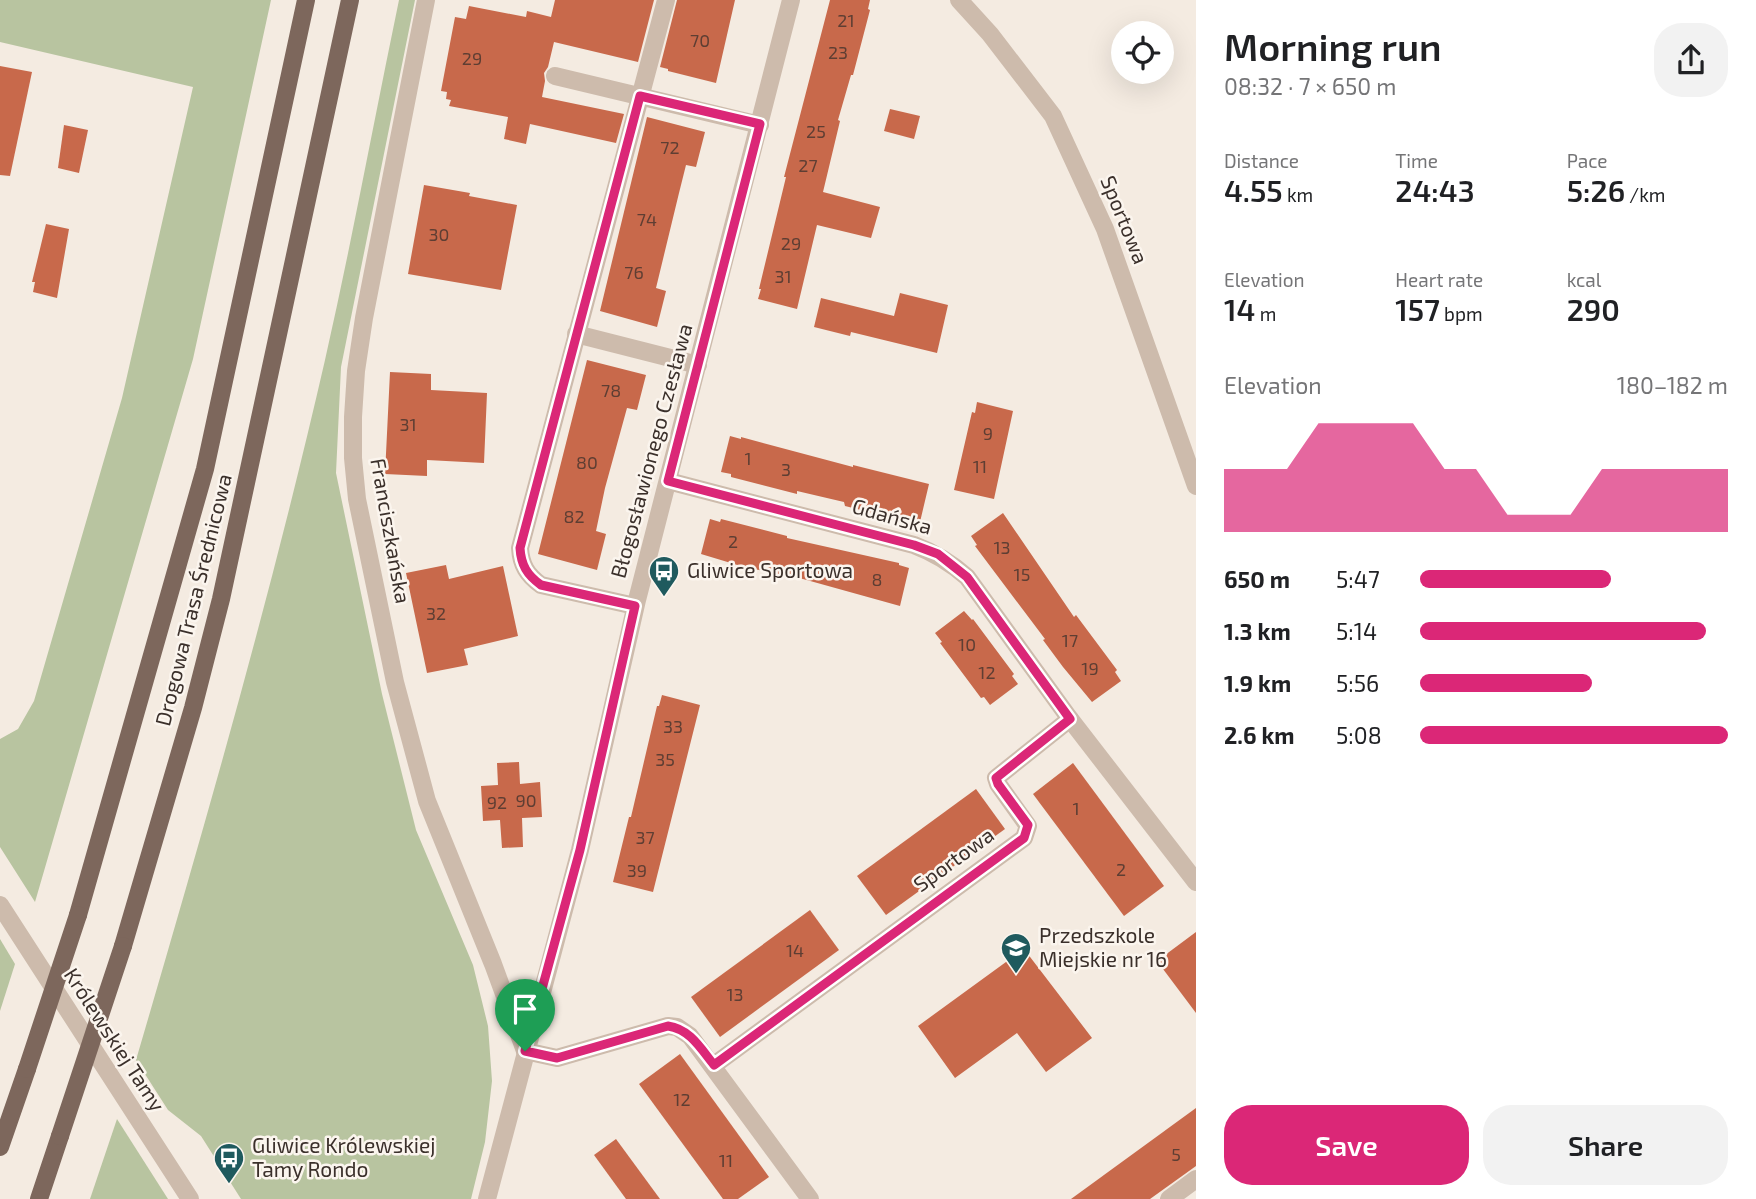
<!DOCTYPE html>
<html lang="en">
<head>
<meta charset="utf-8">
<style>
  :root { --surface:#fff; --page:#f2f2f2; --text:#202124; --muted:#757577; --accent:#db2777 }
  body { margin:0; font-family:"Exo 2",sans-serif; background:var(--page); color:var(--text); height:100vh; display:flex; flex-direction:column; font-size:26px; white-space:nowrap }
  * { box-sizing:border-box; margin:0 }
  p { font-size:23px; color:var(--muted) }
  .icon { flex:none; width:38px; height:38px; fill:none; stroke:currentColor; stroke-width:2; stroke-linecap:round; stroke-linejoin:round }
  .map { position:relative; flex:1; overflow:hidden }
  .panel { display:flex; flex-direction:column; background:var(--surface); width:560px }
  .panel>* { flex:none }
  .buttons { position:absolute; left:1111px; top:21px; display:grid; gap:14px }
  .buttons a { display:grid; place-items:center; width:63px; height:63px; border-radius:50%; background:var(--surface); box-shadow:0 7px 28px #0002; font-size:35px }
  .pin { position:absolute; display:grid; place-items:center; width:60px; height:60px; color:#fff; margin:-72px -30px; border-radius:50% 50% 50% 0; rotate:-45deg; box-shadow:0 0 7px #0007 }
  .pin .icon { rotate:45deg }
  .round { display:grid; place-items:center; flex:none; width:74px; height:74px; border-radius:28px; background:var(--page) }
  .summary { display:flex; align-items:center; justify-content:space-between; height:119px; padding:0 28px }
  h1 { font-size:38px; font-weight:600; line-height:52px }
  .figures { display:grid; grid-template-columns:repeat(3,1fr); gap:10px; height:119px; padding:7px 28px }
  .figures div { display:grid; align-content:center }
  .figures b { font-size:30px; font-weight:600 }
  .figures small { font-size:19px; font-weight:400 }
  .figures p { font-size:19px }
  .chart { height:196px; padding:14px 28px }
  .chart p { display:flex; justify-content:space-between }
  .chart svg { width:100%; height:126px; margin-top:7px; fill:var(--accent); opacity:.7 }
  .cta { display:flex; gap:14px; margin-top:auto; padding:14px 28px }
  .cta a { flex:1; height:80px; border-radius:28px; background:var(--accent); color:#fff; font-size:28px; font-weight:600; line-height:80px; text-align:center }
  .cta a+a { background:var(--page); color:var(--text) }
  ul { padding:0 28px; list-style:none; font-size:23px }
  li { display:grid; grid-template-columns:112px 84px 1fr; align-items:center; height:52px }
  li i { height:18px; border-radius:9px; background:var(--accent) }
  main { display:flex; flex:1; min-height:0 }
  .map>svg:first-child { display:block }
  .green { fill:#b8c4a0 }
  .building { fill:#c8694b }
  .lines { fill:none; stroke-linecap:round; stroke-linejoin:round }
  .minor { stroke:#cdbbac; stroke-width:18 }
  .major { stroke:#7d675c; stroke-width:18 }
  .major-bridge { stroke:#7d675c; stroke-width:18 }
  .route-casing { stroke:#fff; stroke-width:14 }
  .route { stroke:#db2777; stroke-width:9 }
  .labels { text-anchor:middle; stroke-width:5; stroke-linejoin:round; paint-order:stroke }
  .number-label { font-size:18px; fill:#5e3e33 }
  .street-label { font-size:21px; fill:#3b302b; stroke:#fbf5ee }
  .poi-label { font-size:21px; fill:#3b302b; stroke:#fbf5ee; text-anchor:start }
</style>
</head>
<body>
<main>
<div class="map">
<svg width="1196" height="1199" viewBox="0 0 1196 1199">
  <rect width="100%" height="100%" fill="#f4ebe1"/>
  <g class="green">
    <polygon points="0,0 271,0 193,359 35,902 0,847 0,739 18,729 34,701 122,398 193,87 0,42"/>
    <path d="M399,0H415L341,367L336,473L382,694L416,830L473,965L488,1026L492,1081L485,1142L471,1199H241L201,1136L168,1110L136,1060C204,828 271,596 325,360C352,241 374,120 399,0Z"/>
    <polygon points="0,939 15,964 0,1011"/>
    <polygon points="117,1119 168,1199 90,1199"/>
  </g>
  <g class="building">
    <polygon points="555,0 654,0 638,62 554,42 548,67 544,73 545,81 542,97 624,114 616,143 530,124 526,144 504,139 508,117 449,106 451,100 446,99 447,92 441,91 455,17 466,19 469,6 526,17 527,11 551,17"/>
    <polygon points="677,0 735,0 716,83 668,71 668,69 660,67"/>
    <polygon points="830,0 870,0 868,9 870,10 853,75 851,75 838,120 840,121 823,192 880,207 871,238 817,225 797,309 758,299 761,289 759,289 786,177 784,177"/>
    <polygon points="0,66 32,72 10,176 0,175"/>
    <polygon points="890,109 920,116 914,139 884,131"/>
    <polygon points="647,117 705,132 696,167 686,165 679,193 656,288 666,291 657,327 600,311"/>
    <polygon points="64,125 88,130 79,173 58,168"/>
    <polygon points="424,185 470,193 469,196 517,205 501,290 408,274"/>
    <polygon points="46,224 69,229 57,298 33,292 35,282 32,282"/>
    <polygon points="900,293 948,305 937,353 851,332 850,336 814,327 821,298 894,316"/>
    <polygon points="587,360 646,375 637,410 627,408 605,488 596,531 606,534 597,570 538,554"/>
    <polygon points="390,372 431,374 431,390 487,393 484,463 427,460 427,476 385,474"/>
    <polygon points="977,402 1013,411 994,499 954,490 972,412 975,413"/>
    <polygon points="730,436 741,439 741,437 853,467 853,465 929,484 920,522 910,519 909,522 845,506 844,502 797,491 797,494 731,477 731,474 721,472"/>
    <polygon points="1003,513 1074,617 1076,615 1117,670 1115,672 1121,681 1092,702 1063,667 1043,640 1045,639 975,546 977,545 971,536"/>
    <polygon points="710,519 720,522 721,519 787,536 787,538 899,563 899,565 909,568 900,606 803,579 744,567 701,554"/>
    <polygon points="446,565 449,579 503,566 518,636 464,649 468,665 427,673 406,573"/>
    <polygon points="964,611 972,620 973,619 1014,674 1012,676 1018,684 990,705 984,697 981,698 940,643 942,642 935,633"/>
    <polygon points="662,695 700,705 653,892 613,882 629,817 631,817 657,706 659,706"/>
    <polygon points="519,762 520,784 540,782 542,817 522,818 523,847 502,848 500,820 483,821 481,786 498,785 497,763"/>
    <polygon points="1073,763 1164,886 1124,916 1033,794"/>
    <polygon points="976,789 1005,829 886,915 857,876"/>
    <polygon points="810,910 839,950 720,1037 691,997"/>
    <polygon points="1196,932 1196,1013 1157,961"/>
    <polygon points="1024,949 1092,1038 1046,1072 1017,1033 955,1078 918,1026"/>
    <polygon points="680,1054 769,1177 738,1199 723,1199 639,1084"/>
    <polygon points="1196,1108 1196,1166 1150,1199 1071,1199"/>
    <polygon points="616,1139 660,1199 626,1199 594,1155"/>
  </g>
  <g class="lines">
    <g class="minor">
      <polyline points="426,0 364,318 356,371 353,417 353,458 357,499 395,682 427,801 493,964 525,1051"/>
      <polyline points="959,0 990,34 1053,116 1105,229 1196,486"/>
      <polyline points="555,76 760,125"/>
      <polyline points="576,334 698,365"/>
      <path d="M668,481L914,545C935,553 950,562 967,577L1070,719L1196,882"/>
      <path d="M635,606L541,585C527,575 521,565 520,548L666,0"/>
      <polyline points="0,905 190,1199"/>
      <polyline points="525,1051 557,1058 668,1026 677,1027 690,1036 810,1199"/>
      <polyline points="714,1065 1024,838 1028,826 998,784 996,778 1070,719"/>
      <polyline points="487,1199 580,850 637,600 791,0"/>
      <polyline points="1169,1199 1196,1179"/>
    </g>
    <g class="major">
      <polyline points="78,915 205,469 306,0"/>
      <polyline points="123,946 193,708 221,599 350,0"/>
      <polyline points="0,1147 27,1069"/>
      <polyline points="39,1199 60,1136"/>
    </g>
    <g class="major-bridge">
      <polyline points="27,1069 78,915"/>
      <polyline points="60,1136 123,946"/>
    </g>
  </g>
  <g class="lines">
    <g class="route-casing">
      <path id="route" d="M640,96L760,124L668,481L914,545L938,554L967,577L1070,719L996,778L998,784L1028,825L1024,838L714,1065C701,1049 690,1029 668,1026L557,1058L525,1051L580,850L635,606L541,585C527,575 521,565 520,548Z"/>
    </g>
    <use href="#route" class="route"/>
  </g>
  <defs>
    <g id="bus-pin" transform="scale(1.575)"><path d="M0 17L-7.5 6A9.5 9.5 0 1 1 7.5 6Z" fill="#1f5a5e" stroke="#fbf5ee"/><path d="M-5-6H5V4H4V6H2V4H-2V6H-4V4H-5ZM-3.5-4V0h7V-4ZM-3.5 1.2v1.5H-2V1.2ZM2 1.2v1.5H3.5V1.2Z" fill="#fff"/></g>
    <g id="school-pin" transform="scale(1.575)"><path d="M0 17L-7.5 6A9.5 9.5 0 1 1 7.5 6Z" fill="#1f5a5e" stroke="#fbf5ee"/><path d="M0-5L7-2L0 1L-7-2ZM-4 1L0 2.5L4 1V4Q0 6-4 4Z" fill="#fff"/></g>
  </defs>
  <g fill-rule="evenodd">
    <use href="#bus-pin" x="664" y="571"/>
    <use href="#school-pin" x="1016" y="948"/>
    <use href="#bus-pin" x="229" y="1158"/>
  </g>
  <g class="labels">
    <g class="number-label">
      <text x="846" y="27">21</text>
      <text x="700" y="47">70</text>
      <text x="838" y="59">23</text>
      <text x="472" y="65">29</text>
      <text x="816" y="138">25</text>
      <text x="670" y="154">72</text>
      <text x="808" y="172">27</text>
      <text x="647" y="226">74</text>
      <text x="439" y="241">30</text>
      <text x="791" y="250">29</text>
      <text x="634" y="279">76</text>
      <text x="783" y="283">31</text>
      <text x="611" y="397">78</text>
      <text x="408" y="431">31</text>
      <text x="988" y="440">9</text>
      <text x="748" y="465">1</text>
      <text x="587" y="469">80</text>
      <text x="980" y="473">11</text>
      <text x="786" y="476">3</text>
      <text x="574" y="523">82</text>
      <text x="733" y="548">2</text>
      <text x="1002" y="554">13</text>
      <text x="1022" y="581">15</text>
      <text x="877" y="586">8</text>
      <text x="436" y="620">32</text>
      <text x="1070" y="647">17</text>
      <text x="967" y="651">10</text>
      <text x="1090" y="675">19</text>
      <text x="987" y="679">12</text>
      <text x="673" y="733">33</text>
      <text x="665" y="766">35</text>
      <text x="526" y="807">90</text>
      <text x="497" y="809">92</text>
      <text x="1076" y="815">1</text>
      <text x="645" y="844">37</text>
      <text x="1121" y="876">2</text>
      <text x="637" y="877">39</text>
      <text x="795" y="957">14</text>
      <text x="735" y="1001">13</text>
      <text x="682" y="1106">12</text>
      <text x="1176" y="1161">5</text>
      <text x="726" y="1167">11</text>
    </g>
    <g class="street-label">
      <text transform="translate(1124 220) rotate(68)" y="7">Sportowa</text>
      <text transform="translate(652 451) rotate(-75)" y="7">Błogosławionego Czesława</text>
      <text transform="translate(892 517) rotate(16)" y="7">Gdańska</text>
      <text transform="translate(390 531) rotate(80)" y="7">Franciszkańska</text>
      <text transform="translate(194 600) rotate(-76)" y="7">Drogowa Trasa Średnicowa</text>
      <text transform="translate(954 860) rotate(-36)" y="7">Sportowa</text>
      <text transform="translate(114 1040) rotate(57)" y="7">Królewskiej Tamy</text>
    </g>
    <g class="poi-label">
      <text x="687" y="578">Gliwice Sportowa</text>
      <text x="1039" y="943">Przedszkole<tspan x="1039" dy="24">Miejskie nr 16</tspan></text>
      <text x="252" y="1153">Gliwice Królewskiej<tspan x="252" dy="24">Tamy Rondo</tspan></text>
    </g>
  </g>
</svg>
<div class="buttons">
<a><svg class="icon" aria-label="locate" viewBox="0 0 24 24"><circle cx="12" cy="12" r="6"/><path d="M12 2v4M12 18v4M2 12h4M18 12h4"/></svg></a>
</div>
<div class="pin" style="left:525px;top:1051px;background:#1e9e55"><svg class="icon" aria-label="arrive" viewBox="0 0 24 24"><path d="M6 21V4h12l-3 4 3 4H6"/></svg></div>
</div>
<section class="panel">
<div class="summary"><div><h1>Morning run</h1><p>08:32 · 7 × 650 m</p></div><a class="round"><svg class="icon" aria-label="share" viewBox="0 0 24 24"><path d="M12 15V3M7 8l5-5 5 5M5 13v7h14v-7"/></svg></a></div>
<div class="figures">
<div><p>Distance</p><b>4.55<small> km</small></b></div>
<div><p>Time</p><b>24:43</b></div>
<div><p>Pace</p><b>5:26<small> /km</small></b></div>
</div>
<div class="figures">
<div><p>Elevation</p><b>14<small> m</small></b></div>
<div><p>Heart rate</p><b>157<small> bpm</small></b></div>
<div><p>kcal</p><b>290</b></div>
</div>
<div class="chart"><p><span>Elevation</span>180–182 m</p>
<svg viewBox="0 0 160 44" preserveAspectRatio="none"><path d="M0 44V22L10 22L20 22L30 6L40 6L50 6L60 6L70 22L80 22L90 38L100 38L110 38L120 22L130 22L140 22L150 22L160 22V44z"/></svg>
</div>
<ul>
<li><b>650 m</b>5:47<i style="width:62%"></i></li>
<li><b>1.3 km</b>5:14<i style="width:93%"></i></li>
<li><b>1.9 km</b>5:56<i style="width:56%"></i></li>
<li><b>2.6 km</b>5:08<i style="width:100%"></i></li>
</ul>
<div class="cta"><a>Save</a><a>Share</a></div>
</section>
</main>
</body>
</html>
